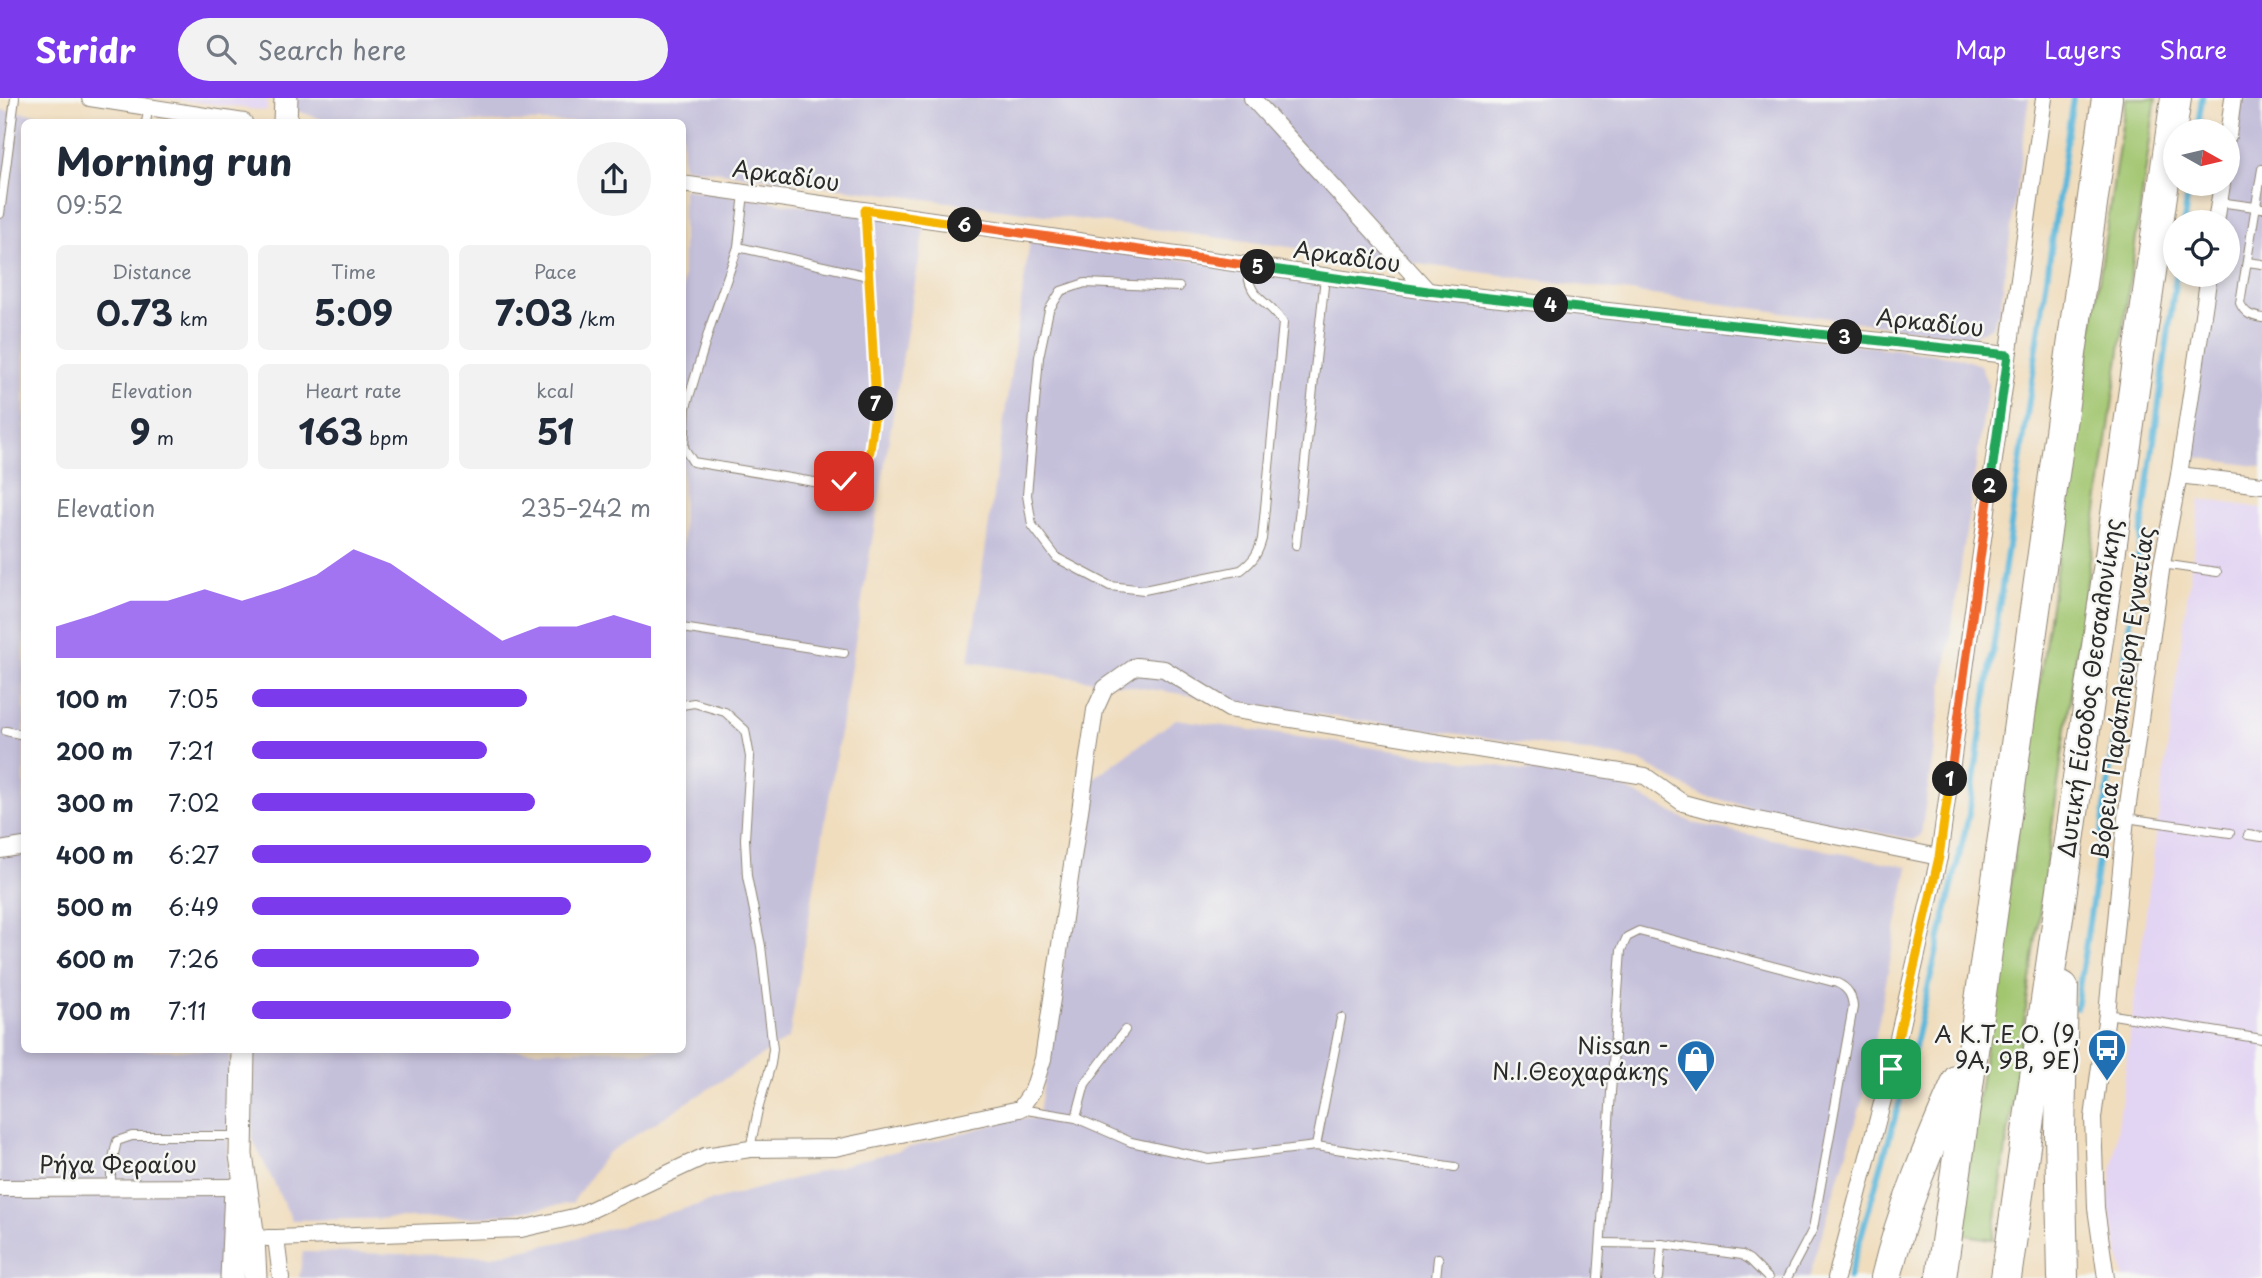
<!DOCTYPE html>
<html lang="en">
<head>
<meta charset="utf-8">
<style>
  :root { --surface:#fff; --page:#f2f2f3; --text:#1f2937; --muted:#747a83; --accent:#7c3aed }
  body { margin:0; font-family:"Playpen Sans",sans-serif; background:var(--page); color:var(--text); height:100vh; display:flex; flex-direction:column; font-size:26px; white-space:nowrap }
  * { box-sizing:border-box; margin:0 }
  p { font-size:23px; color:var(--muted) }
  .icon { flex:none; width:38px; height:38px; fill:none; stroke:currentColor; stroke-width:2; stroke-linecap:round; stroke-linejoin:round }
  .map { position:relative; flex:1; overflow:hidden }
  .panel { position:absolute; left:21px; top:21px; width:665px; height:934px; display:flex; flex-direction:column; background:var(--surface); border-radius:10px; box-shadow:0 4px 10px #0003 }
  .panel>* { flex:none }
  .needle { width:46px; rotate:98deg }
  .buttons { position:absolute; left:2163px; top:21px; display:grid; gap:14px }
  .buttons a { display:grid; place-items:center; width:77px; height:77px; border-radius:50%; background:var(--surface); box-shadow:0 4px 10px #0003; font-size:35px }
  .pin { position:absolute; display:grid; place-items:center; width:60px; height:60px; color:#fff; margin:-30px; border-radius:14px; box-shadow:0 4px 10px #0006 }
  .km { position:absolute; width:35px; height:35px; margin:-18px; border-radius:50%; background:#222; color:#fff; font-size:19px; line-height:35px; text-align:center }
  .round { display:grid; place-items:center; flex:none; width:74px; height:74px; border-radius:37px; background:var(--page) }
  .head { display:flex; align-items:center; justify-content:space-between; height:119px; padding:0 35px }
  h1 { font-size:38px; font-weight:700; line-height:52px }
  .metrics { display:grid; grid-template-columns:repeat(3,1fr); gap:10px; height:119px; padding:7px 35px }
  .metrics div { display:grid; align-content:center; border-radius:10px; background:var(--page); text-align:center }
  .metrics b { font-size:35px; font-weight:700 }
  .metrics small { font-size:19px; font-weight:400 }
  .metrics p { font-size:19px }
  .chart { height:196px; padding:14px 35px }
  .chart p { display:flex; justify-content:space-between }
  .chart svg { width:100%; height:126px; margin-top:7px; fill:var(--accent); opacity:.7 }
  ul { padding:0 35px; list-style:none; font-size:23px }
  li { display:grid; grid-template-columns:112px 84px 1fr; align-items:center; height:52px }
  li i { height:18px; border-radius:9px; background:var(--accent) }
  header { display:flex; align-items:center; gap:42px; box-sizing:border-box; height:98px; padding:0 35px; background:var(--accent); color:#fff }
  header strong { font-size:33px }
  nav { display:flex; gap:38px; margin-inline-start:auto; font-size:24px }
  .search { width:490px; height:63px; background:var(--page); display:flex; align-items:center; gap:18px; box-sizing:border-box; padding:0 24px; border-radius:38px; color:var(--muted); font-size:26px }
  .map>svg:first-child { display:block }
  .built { fill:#e2d4f3 }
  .industrial { fill:#c5c0da }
  .green { fill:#a2c66f; stroke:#66784d; stroke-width:2 }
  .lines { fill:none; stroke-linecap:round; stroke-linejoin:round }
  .stream { stroke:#5db8db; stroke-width:6 }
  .service-casing { stroke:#8e8474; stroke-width:10 }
  .minor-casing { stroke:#8e8474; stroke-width:18 }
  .secondary-casing { stroke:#8e8474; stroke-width:25 }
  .motorway-casing { stroke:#8e8474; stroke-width:32 }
  .service { stroke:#fff; stroke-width:8 }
  .minor { stroke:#fff; stroke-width:16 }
  .secondary { stroke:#fff; stroke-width:23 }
  .motorway { stroke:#fff; stroke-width:30 }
  .split-1-casing { stroke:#fff; stroke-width:14 }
  .split-2-casing { stroke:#fff; stroke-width:14 }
  .split-3-casing { stroke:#fff; stroke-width:14 }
  .split-4-casing { stroke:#fff; stroke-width:14 }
  .split-5-casing { stroke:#fff; stroke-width:14 }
  .split-6-casing { stroke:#fff; stroke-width:14 }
  .split-7-casing { stroke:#fff; stroke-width:14 }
  .split-8-casing { stroke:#fff; stroke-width:14 }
  .split-1 { stroke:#f5b400; stroke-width:9 }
  .split-2 { stroke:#f0652b; stroke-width:9 }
  .split-3 { stroke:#22a559; stroke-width:9 }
  .split-4 { stroke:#22a559; stroke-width:9 }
  .split-5 { stroke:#22a559; stroke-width:9 }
  .split-6 { stroke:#f0652b; stroke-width:9 }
  .split-7 { stroke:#f5b400; stroke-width:9 }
  .split-8 { stroke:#f5b400; stroke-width:9 }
  .labels { text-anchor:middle; stroke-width:5; stroke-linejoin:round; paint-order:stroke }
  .street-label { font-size:23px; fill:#2b2b2b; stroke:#f6f6f2 }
  .poi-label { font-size:23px; fill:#2b2b2b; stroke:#f6f6f2; text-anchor:end }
</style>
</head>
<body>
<header>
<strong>Stridr</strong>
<div class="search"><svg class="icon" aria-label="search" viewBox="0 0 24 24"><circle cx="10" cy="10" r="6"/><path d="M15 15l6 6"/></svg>Search here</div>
<nav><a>Map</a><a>Layers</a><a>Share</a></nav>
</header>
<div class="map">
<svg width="2262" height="1180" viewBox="0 0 2262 1180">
  <rect width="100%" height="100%" fill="#f6f6f2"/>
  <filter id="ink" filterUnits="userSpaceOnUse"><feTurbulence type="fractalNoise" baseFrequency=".0143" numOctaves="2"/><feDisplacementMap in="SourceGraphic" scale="14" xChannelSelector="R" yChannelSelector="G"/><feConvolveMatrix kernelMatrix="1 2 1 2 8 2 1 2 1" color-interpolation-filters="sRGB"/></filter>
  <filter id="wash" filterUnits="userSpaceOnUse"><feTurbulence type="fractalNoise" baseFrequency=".00686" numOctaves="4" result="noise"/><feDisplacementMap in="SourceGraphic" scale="28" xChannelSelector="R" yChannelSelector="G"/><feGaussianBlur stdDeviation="1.57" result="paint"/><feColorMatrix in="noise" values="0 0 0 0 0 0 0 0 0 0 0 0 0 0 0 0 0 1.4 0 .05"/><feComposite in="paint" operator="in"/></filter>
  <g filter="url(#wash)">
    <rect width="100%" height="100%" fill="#f0ddbd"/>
    <g class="built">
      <polygon points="166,0 268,0 267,13"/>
      <polygon points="2200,401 2262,410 2262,1180 2124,1180 2108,1105"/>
    </g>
    <g class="industrial">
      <polygon points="293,0 2029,0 2000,211 1992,228 1972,239 683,69 682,24 349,24 321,21 298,13 292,7"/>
      <polygon points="2240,0 2262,0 2262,369 2188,358 2214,177 2228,177 2228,124 2222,124"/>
      <polygon points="0,12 103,24 24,24 24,952 230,952 227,1076 222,1180 0,1180"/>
      <polygon points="683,91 925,125 789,940 606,1056 572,1105 485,1119 292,1122 252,1040 254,952 682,952"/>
      <polygon points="1030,142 1957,259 1980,267 1988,287 1921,737 1913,742 1702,698 1640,663 1600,655 1377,625 969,564"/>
      <polygon points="1176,621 1614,685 1693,725 1908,769 1866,990 1809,1180 299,1180 303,1154 492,1158 561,1144 1018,1020 1038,1021 1091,682"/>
    </g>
    <polygon class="green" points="2126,0 2156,0 1993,1141 1958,1136"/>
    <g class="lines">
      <g class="stream">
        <polyline points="2197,33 2202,0"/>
        <polyline points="2184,124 2189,86"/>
        <polyline points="2076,910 2096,778 2176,177"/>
        <polyline points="1849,1180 1909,971 1969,716 2073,0"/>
      </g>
    </g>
  </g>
  <g filter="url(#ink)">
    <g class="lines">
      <g class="service-casing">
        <g id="service">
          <polyline points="146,24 149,8"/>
          <path d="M2262,71L2240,205C2245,216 2251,218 2262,220"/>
          <polyline points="744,95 738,149 711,226 686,309 684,350 693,364 814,384 844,383 862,371 870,353 876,306 865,112"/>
          <polyline points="2219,104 2262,110"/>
          <polyline points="0,116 15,0"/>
          <polyline points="738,149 868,178"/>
          <polyline points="2247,164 2262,166"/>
          <path d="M1179,189L1085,185L1061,193L1049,212L1039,259L1027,397L1032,427L1057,460L1110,488L1144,492L1241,472C1253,463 1258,456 1262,441L1283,225C1267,199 1248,204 1247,167"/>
          <polyline points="1296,447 1325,179"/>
          <polyline points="2162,466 2217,474"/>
          <polyline points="682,530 844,555"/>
          <polyline points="682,607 694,605 725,614 745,632 750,659 745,741 747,778 761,848 773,951 771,966 758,1012 750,1051"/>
          <polyline points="6,633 24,637"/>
          <polyline points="2126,720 2230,735"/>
          <polyline points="2248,737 2262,739"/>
          <polyline points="2107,916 2262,941"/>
          <polyline points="1020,1011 1076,1020 1131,1044 1209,1061 1316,1048 1455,1069"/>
          <polyline points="1076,1020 1085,986 1125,932"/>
          <polyline points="1316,1048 1341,920"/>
          <polyline points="111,1090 111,1069 117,1043 132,1038 240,1038"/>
          <polyline points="1601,1145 1662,1146 1742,1157 1750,1162 1768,1180"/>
          <polyline points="1436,1180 1438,1160"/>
          <path d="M1598,1180L1621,852L1627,839L1639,833L1837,885C1848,890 1852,897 1853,909L1813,1131L1787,1180"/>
          <polyline points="1659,1180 1662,1146"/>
        </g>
      </g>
      <g class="minor-casing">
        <g id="minor">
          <polyline points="90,0 244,24"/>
          <polyline points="1252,0 1428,193"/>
          <polyline points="2228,38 2233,0"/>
          <polyline points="682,86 1428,193 2008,257"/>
          <polyline points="2216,124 2222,86"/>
          <polyline points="2179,377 2262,387"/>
          <polyline points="0,752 24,748"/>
          <polyline points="0,1090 236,1089"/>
          <polyline points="267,1140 276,1140 281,1180"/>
          <polyline points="276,1140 521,1131 578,1118 705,1058 750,1051 835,1050 1020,1011 1033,992 1043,961 1095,612 1105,590 1136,568 1164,571 1229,611 1645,678 1683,705 1713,713 1939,759"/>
          <polyline points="1836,1180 1891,971 1939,759 2044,0"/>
          <polyline points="2106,1180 2096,1110 2093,1020 2107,916 2126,720 2162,466 2179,377 2209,177"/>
        </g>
      </g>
      <g class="secondary-casing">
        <g id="secondary">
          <polyline points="285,24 286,0"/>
          <polyline points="243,952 241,1057 253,1140 255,1180"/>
          <polyline points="232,1180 236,1091"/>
        </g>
      </g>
      <g class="motorway-casing">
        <g id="motorway">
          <path d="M1886,1180C1902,1111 1930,1046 1958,982"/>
          <polyline points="1941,1180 2107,0"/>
          <polyline points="2006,1180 2176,0"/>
          <polyline points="2063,1180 2060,1035 2063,889"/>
        </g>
      </g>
      <use href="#service" class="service"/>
      <use href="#minor" class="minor"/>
      <use href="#secondary" class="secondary"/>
      <use href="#motorway" class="motorway"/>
    </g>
  </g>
  <g class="lines" filter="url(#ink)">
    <g class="split-1-casing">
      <polyline id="split-1" points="1891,971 1939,759 1950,681"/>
    </g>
    <g class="split-2-casing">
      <polyline id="split-2" points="1950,681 1990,388"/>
    </g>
    <g class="split-3-casing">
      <polyline id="split-3" points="1845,239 2008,257 1990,388"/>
    </g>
    <g class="split-4-casing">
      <polyline id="split-4" points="1551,207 1845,239"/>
    </g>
    <g class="split-5-casing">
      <polyline id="split-5" points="1258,169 1428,193 1551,207"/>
    </g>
    <g class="split-6-casing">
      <polyline id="split-6" points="965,127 1258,169"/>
    </g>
    <g class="split-7-casing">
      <polyline id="split-7" points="876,306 865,112 965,127"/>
    </g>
    <g class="split-8-casing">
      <polyline id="split-8" points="844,383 862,370 870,353 876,306"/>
    </g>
    <use href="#split-1" class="split-1"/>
    <use href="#split-2" class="split-2"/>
    <use href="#split-3" class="split-3"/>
    <use href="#split-4" class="split-4"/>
    <use href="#split-5" class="split-5"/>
    <use href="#split-6" class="split-6"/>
    <use href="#split-7" class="split-7"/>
    <use href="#split-8" class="split-8"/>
  </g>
  <defs>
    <g id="bus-pin" transform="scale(2.0125)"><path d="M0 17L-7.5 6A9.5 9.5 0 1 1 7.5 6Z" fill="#1f6fb2" stroke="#f6f6f2"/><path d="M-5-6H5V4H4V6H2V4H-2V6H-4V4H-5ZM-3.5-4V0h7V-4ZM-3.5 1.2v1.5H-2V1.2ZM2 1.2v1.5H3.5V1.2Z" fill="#fff"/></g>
    <g id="shop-pin" transform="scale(2.0125)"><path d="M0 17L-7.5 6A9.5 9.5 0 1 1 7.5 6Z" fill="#1f6fb2" stroke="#f6f6f2"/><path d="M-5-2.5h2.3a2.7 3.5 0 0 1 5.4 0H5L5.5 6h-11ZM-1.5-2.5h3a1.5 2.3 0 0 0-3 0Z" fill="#fff"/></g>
  </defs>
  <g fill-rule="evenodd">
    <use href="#bus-pin" x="2107" y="950"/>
    <use href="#shop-pin" x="1696" y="961"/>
  </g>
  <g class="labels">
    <g class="street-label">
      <text transform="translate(786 78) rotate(8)" y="8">Αρκαδίου</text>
      <text transform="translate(1347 159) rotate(8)" y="8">Αρκαδίου</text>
      <text transform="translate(1930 225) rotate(6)" y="8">Αρκαδίου</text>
      <text transform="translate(2090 590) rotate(-82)" y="8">Δυτική Είσοδος Θεσσαλονίκης</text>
      <text transform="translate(2123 595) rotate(-82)" y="8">Βόρεια Παράπλευρη Εγνατίας</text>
      <text x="118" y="1075">Ρήγα Φεραίου</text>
    </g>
    <g class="poi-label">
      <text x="2080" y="945">Α Κ.Τ.Ε.Ο. (9,<tspan x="2080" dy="26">9Α, 9Β, 9Ε)</tspan></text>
      <text x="1669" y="956">Nissan -<tspan x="1669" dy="26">Ν.Ι.Θεοχαράκης</tspan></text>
    </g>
  </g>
</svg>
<div class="buttons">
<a><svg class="needle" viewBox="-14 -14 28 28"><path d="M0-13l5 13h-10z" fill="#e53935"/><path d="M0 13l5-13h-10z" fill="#747a83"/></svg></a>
<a><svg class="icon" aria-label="locate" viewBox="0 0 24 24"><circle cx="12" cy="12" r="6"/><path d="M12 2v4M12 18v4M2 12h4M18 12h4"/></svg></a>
</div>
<div class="pin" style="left:1891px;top:971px;background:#1e9e55"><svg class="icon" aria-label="arrive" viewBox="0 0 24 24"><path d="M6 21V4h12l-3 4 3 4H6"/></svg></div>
<div class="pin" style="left:844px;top:383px;background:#d93025"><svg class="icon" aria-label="check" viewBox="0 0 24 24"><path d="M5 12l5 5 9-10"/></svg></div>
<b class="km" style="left:1950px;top:681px">1</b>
<b class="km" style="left:1990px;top:388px">2</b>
<b class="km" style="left:1845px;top:239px">3</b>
<b class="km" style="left:1551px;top:207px">4</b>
<b class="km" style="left:1258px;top:169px">5</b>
<b class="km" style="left:965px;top:127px">6</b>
<b class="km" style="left:876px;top:306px">7</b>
<section class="panel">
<div class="head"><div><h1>Morning run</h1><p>09:52</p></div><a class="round"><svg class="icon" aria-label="share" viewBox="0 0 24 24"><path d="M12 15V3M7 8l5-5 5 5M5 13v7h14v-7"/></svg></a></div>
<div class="metrics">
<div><p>Distance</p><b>0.73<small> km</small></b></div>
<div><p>Time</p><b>5:09</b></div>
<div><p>Pace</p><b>7:03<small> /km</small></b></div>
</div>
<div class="metrics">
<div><p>Elevation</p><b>9<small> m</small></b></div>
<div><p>Heart rate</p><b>163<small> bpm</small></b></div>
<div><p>kcal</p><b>51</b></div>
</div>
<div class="chart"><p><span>Elevation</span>235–242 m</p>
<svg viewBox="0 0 160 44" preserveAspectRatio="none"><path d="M0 44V33L10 29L20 24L30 24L40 20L50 24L60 20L70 15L80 6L90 11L100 20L110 29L120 38L130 33L140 33L150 29L160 33V44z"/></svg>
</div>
<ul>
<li><b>100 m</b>7:05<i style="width:69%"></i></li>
<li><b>200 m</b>7:21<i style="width:59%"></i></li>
<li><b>300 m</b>7:02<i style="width:71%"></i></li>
<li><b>400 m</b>6:27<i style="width:100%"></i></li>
<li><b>500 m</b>6:49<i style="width:80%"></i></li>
<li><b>600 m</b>7:26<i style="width:57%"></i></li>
<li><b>700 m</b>7:11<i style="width:65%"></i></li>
</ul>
</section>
</div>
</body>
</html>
